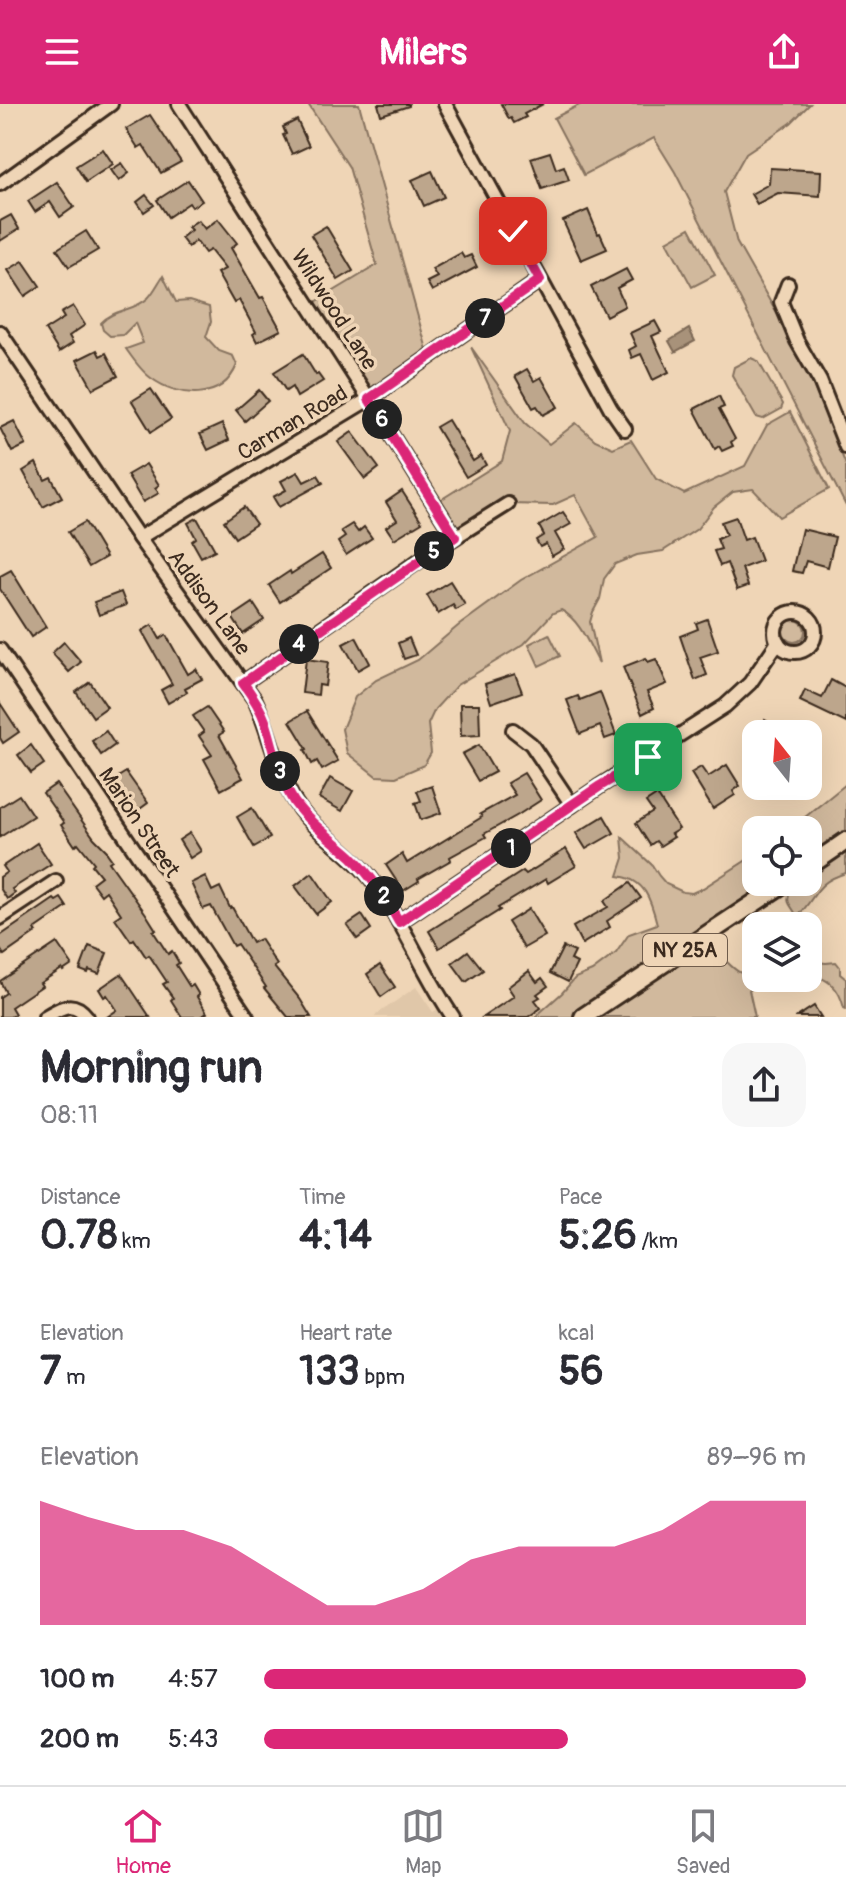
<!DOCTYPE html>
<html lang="en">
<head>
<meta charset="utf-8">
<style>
  :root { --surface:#fff; --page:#f7f7f7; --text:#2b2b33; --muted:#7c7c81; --line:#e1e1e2; --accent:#db2777 }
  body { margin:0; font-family:Pangolin,sans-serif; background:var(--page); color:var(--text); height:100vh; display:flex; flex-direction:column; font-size:30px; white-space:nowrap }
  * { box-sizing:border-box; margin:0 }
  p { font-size:26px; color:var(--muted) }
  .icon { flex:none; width:44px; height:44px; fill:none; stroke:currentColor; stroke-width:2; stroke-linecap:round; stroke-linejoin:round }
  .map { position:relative; height:913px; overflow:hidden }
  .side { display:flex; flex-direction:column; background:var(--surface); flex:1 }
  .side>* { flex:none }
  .needle { width:52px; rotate:343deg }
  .tools { position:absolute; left:742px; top:616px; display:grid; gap:16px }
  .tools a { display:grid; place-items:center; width:80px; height:80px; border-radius:16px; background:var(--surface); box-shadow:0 8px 32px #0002; font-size:40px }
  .pin { position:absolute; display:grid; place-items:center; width:68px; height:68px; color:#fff; margin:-34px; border-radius:16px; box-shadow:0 4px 12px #0006 }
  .km { position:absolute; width:40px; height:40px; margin:-20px; border-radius:50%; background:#222; color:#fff; font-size:22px; line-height:40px; text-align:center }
  .round { display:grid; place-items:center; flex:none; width:84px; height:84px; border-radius:24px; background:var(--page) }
  .summary { display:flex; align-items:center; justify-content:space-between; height:136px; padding:0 40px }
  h1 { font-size:44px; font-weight:700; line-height:60px }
  .figures { display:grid; grid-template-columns:repeat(3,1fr); gap:12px; height:136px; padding:8px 40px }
  .figures div { display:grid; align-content:center }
  .figures b { font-size:40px; font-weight:700 }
  .figures small { font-size:22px; font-weight:400 }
  .figures p { font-size:22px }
  .chart { height:224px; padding:16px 40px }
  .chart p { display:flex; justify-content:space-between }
  .chart svg { width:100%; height:144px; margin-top:8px; fill:var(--accent); opacity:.7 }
  ul { padding:0 40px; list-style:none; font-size:26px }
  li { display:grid; grid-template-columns:128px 96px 1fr; align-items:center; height:60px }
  li i { height:20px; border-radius:10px; background:var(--accent) }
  header { display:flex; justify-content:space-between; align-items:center; height:104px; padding:0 40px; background:var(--accent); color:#fff; font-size:36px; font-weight:700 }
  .tab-bar { display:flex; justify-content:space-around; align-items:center; height:112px; border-top:2px solid var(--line); background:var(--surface); font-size:22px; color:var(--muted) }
  .tab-bar a { display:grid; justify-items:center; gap:4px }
  .tab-bar .active { color:var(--accent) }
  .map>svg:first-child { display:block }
  .built { fill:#e0c7a9 }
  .green { fill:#d1b99d; stroke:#86725e; stroke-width:2 }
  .water { fill:#a8927a; stroke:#7c6855; stroke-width:2 }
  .building { fill:#bda68c; stroke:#3b2a1e; stroke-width:2 }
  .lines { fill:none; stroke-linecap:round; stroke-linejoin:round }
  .minor-casing { stroke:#3b2a1e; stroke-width:18 }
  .major-casing { stroke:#3b2a1e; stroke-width:22 }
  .minor { stroke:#efd5b6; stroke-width:12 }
  .major { stroke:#efd5b6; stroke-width:16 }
  .route-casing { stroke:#fff; stroke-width:16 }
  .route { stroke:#db2777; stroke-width:10 }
  .labels { text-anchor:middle; stroke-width:7; stroke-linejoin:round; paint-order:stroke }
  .shield { fill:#efd5b6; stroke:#715d4c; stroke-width:2 }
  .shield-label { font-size:20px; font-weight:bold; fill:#3b2a1e }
  .street-label { font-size:22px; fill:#3b2a1e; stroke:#efd5b6 }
</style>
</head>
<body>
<header><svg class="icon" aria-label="menu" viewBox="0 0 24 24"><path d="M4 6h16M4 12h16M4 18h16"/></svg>Milers<svg class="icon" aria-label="share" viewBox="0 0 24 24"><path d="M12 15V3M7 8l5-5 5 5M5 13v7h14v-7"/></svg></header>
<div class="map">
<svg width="846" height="913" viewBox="0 0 846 913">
  <rect width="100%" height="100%" fill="#efd5b6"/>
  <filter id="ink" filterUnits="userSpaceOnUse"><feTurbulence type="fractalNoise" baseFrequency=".0125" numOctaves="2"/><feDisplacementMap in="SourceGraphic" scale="16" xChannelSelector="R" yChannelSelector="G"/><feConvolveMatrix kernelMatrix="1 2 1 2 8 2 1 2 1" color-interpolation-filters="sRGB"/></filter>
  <g filter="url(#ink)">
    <polygon class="built" points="416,883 433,908 445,901 453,913 373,913"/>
    <g class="green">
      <polygon points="308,0 359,0 429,253 369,295 309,202 377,161 349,63"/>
      <polygon points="581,0 810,0 791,19 746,49 724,88 737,139 802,254 846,361 846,402 675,68 654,34 584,71 554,14"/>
      <polygon points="690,124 715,171 692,183 667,137"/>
      <path d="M163,172L176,198L189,197L209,203L211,218L206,233L219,247L233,252L237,261C222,298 178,294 151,274C141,267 133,255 126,245L143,239L135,219L123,231L110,232L103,226L101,219C113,205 135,207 148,194C154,188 158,179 163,172Z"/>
      <path d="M471,243L525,319L549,340L576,319L595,336L613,344L631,336L656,375L684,390L745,362L767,321L790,308L829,385L779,413L753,385L733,388L714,403L697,425L663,447L637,451L615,460L604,475L600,495L593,508L590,518L599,559C589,541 580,516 561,506L553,509L524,540L457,581L435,605L428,620L431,649L424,661L396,673L376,672L347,649L342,625L355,593L376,576L418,556L458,522L521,476L598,433L575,391L553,401L508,400L455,433L434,400L502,357L510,327Z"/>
      <polygon points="751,254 758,257 783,300 781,305 763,315 756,313 732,271 734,263"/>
      <circle cx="794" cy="527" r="11"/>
      <polygon points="549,530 560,552 539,562 529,540"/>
      <path d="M846,680V769C816,778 818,790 799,811H796C793,803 786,800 789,791L782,781L701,835L706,845L711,842H723L725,848L724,855C734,865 742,875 756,867V874H771L762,881L749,886L755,913H535L562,889L575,874L592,867L616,849L629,830L657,820C651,796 645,775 618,772L624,754L622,733L652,761L659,772L666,780L683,788L692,789L703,784L756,750V778H808V726H789Z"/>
      <path d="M808,857L826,859L836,858L840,863V870L846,875V905L844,904C839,884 830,874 808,871Z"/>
    </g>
    <polygon class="water" points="689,225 695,237 675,248 669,237"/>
    <g class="building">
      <polygon points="378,0 409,0 409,2 381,11"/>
      <polygon points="501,0 543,0 524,10 526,13 514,19 511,14 509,15"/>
      <polygon points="150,11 181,58 161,69 143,41 138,44 126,25"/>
      <polygon points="297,16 309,42 292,50 283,31 286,30 283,23"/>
      <polygon points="103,45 113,60 86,78 76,62"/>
      <polygon points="550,48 556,65 564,62 569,76 542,85 531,54"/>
      <polygon points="122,59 129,69 119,77 111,66"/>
      <polygon points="770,64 821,67 820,92 778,89 757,100 751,90 769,80"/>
      <polygon points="432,67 444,93 424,102 412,76"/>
      <polygon points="188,76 202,97 192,103 189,99 168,113 157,96"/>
      <polygon points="57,78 74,103 60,113 50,98 35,108 28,97"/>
      <polygon points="146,91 154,101 144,108 137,98"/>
      <polygon points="588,106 598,130 600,129 607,145 581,156 563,117"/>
      <polygon points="11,111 19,125 0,137 0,117"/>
      <polygon points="218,115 237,139 231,144 260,194 263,193 281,226 257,238 253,230 256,228 239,196 234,199 217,169 225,165 210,146 205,149 196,137 188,143 181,134 191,126 188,123 198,116 205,125"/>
      <polygon points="326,122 353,167 338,176 311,131"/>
      <polygon points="86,127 98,146 69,163 57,145"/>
      <polygon points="461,149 464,154 471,151 477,163 432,187 427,178 437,173 432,165"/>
      <polygon points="23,157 40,182 25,192 8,166"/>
      <polygon points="626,165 632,176 617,184 625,202 606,212 591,183"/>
      <polygon points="73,202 85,221 69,232 73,239 59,248 45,226 64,214 61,209"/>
      <polygon points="655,217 661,228 652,232 669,268 653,276 641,250 632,254 629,246 636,242 630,229"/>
      <polygon points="97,246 100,252 106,249 118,272 93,285 77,256"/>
      <polygon points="303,250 316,271 318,270 323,277 297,293 292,283 286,287 274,268"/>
      <polygon points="527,265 534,277 541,273 558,303 543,311 537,302 533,304 515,272"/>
      <polygon points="151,285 171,315 151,328 132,297"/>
      <polygon points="259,286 268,297 245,317 236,306"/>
      <polygon points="719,292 724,303 719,305 735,335 731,338 733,342 722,347 719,342 715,345 694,305"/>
      <polygon points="448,316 473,357 481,352 486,361 466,373 436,323"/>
      <polygon points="14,317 26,341 12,348 0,324"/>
      <polygon points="222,320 229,336 208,346 200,330"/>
      <polygon points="352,328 379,364 365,375 338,338"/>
      <polygon points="36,359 45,376 51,373 62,393 43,403 23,367"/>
      <polygon points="146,360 159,381 155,384 159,389 143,398 127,371"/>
      <polygon points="298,368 304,378 318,371 323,379 279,403 273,393 286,386 281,377"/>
      <polygon points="402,387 422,418 394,435 386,423 397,416 386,398"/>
      <polygon points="244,403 256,420 235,434 224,417"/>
      <polygon points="563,408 571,420 555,429 564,445 552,452 546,440 540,443 536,436 544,431 539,422"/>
      <polygon points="736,413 744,436 752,433 761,457 742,464 748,482 737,486 727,459 720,462 714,447 721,445 717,435 726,431 721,418"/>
      <polygon points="197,414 215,446 201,453 192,437 196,434 188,419"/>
      <polygon points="85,418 106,453 89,463 68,428"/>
      <polygon points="352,420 358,428 364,423 372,434 346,451 338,438 345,433 341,427"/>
      <polygon points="802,425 835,433 828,463 806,457 802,469 792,467"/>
      <polygon points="322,450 331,464 280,498 269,481 290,467 291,470"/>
      <polygon points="11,466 46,523 31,533 0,485 0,472"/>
      <polygon points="450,477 465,501 456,506 453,501 438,510 427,491"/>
      <polygon points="121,488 126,501 99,511 94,498"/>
      <polygon points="253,499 264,516 243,530 232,513"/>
      <polygon points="707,515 718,547 700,553 707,571 695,576 680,532 698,525 696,519"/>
      <polygon points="152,521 160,535 166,531 188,570 196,565 202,575 185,584 187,588 168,599 161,586 172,580 142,527"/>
      <polygon points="356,533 370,559 358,566 343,540"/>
      <polygon points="409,534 416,551 404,555 398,539"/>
      <polygon points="64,538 81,558 69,568 52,549"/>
      <polygon points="646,554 648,558 656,555 667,580 647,588 654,604 642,610 623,563"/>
      <polygon points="306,555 328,558 325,582 319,581 318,591 302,589"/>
      <polygon points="515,570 522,588 491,599 485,580"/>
      <polygon points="831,576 846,584 846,619 800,597 805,586 822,594"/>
      <polygon points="90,578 107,603 93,613 76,588"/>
      <polygon points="600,588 616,631 605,635 600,622 580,630 567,596 578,592 580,596"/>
      <polygon points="0,599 19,628 3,639 0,634"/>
      <polygon points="460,600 479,600 480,631 461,632"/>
      <polygon points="207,603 224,628 219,631 243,674 221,686 204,655 212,651 199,632 204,628 193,612"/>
      <polygon points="307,607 338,657 322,666 317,657 312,660 305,646 307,645 290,617"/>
      <polygon points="765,616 787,630 757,630"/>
      <polygon points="106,627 115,641 101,651 92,637"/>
      <polygon points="31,641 44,660 31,669 18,651"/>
      <polygon points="479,641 495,668 478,677 462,650"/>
      <polygon points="727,661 740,682 733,687 735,691 713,705 691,669 701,663 708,673"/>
      <polygon points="126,668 148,699 137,707 115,675"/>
      <polygon points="524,669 541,696 518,711 484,730 486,733 450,753 451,756 418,775 419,777 403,787 386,761 402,750 407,759 482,713 480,710 515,691 507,679"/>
      <polygon points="330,674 353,687 342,707 319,694"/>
      <polygon points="56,680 94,734 107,747 107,749 112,756 109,758 146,810 156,826 153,827 168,850 172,847 179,859 176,861 190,883 193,881 199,891 197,893 207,909 200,913 182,913 171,896 173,894 163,880 167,878 149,851 146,853 134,835 131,837 115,814 121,810 106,787 101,791 92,779 101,772 92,761 94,759 78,739 75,742 61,721 64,719 43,689"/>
      <polygon points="432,682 441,709 421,716 415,699 421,697 417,687"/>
      <polygon points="19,691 33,712 0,733 0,703"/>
      <polygon points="657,691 679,725 671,730 674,733 660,742 656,737 650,741 636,719 653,708 646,698"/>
      <polygon points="252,704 270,734 254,743 237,713"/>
      <polygon points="604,712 614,729 586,745 576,729"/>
      <polygon points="190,729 201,747 190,754 179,736"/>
      <polygon points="37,739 51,760 12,785 15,789 7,795 0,784 0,773 7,768 3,762"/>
      <polygon points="566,745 576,762 548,779 546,775 498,804 500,806 439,844 429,827 523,767 526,770"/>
      <polygon points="312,769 332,798 316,810 295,782"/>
      <polygon points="205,772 212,787 220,783 230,804 232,803 252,839 260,835 277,861 274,863 300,895 311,913 288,913 264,884 266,883 237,840 233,842 211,802 203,805 191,779"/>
      <polygon points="630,779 641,794 607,817 610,823 582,840 573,823 608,803 604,797"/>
      <polygon points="61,794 67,803 35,825 37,828 4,851 0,845 0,832 54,795 56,797"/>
      <polygon points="529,805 545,832 524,844 508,818"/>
      <polygon points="362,811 371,825 357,835 347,821"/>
      <polygon points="57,839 72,861 63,867 62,865 40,879 42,882 11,903 15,910 10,913 0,913 0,893 6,889 0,877"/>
      <polygon points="89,842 107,849 99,870 89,866 88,869 80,866"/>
      <polygon points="563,843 575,848 571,856 577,859 568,878 550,869"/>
      <polygon points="468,847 483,866 466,878 452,859"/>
      <polygon points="380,861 395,883 381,893 367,870"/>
      <polygon points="529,867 537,878 542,874 548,882 537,890 540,893 535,896 541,904 528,913 483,913 514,892 508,883"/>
      <polygon points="121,870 132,886 150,913 107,913 117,906 107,891 104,893 99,885"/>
      <polygon points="814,902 821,913 797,913"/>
    </g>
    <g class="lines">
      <g class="minor-casing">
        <g id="minor">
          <polyline points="179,0 369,295 455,433"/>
          <polyline points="445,0 611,305 625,325"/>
          <polyline points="0,80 111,0"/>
          <polyline points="788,180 781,198 797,237 820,277 846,343"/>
          <path d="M0,228L139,434L255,596C270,628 275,662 292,693C310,727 349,745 372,776C404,819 423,869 453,913"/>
          <polyline points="139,434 369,295 540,176"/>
          <circle cx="795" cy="528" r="20"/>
          <polyline points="0,546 247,913"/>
          <polyline points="243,579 433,447 508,400"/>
          <polyline points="513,626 531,640 572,701"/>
          <polyline points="0,814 56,777"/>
          <polyline points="399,818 600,682 725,602 750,579 778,538"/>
          <path d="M45,913C62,903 73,895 87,913"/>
        </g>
      </g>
      <g class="major-casing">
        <g id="major">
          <polyline points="808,763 846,737"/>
          <polyline points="583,913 786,778"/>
        </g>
      </g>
      <use href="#minor" class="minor"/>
      <use href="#major" class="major"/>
    </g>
  </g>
  <g class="lines" filter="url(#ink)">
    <g class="route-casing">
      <path id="route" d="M513,127L540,176L369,295L455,433L243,579C252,591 260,603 265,617C274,644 278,673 294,698C310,720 332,735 352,753C372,772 386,795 399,818L600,682L648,653"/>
    </g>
    <use href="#route" class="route"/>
  </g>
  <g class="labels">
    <rect class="shield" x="643" y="830" width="84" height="32" rx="6"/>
    <g class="shield-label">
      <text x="685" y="853">NY 25A</text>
    </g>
    <g class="street-label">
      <text transform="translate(335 205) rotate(57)" y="8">Wildwood Lane</text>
      <text transform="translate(292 318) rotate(-31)" y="8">Carman Road</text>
      <text transform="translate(210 498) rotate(54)" y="8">Addison Lane</text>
      <text transform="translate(140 718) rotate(56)" y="8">Marion Street</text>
    </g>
  </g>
</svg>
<div class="tools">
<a><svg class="needle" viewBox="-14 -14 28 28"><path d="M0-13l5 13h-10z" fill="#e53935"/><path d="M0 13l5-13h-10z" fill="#7c7c81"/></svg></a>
<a><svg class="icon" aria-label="locate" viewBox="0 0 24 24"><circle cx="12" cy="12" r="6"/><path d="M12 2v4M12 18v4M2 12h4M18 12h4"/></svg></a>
<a><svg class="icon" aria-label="layers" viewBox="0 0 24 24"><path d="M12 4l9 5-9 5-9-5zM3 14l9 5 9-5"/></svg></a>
</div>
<div class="pin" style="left:648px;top:653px;background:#1e9e55"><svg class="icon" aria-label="arrive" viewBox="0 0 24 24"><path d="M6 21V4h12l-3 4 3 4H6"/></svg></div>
<div class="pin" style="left:513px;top:127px;background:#d93025"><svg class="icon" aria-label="check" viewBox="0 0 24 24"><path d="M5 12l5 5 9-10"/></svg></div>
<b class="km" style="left:511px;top:744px">1</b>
<b class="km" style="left:384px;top:792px">2</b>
<b class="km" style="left:280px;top:667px">3</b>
<b class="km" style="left:299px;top:540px">4</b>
<b class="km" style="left:434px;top:447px">5</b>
<b class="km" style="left:382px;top:315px">6</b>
<b class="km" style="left:485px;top:214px">7</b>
</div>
<section class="side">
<div class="summary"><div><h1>Morning run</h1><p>08:11</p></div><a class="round"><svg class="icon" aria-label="share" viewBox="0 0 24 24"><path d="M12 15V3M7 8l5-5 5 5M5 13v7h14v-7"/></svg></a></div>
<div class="figures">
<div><p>Distance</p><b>0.78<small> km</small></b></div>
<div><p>Time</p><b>4:14</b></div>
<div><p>Pace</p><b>5:26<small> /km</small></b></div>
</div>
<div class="figures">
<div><p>Elevation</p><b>7<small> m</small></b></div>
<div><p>Heart rate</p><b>133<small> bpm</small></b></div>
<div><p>kcal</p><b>56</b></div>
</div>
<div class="chart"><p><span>Elevation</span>89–96 m</p>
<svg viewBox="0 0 160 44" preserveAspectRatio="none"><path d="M0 44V6L10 11L20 15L30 15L40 20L50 29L60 38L70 38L80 33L90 24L100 20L110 20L120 20L130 15L140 6L150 6L160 6V44z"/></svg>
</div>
<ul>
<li><b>100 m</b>4:57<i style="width:100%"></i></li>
<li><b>200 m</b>5:43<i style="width:56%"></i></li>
</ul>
</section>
<nav class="tab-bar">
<a class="active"><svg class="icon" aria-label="home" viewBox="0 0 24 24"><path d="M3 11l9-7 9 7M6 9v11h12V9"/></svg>Home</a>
<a><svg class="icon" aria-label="map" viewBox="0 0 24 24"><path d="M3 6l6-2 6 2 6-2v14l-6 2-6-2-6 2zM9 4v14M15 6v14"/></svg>Map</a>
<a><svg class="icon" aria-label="saved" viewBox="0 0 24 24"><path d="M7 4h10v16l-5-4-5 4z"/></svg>Saved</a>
</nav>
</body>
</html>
